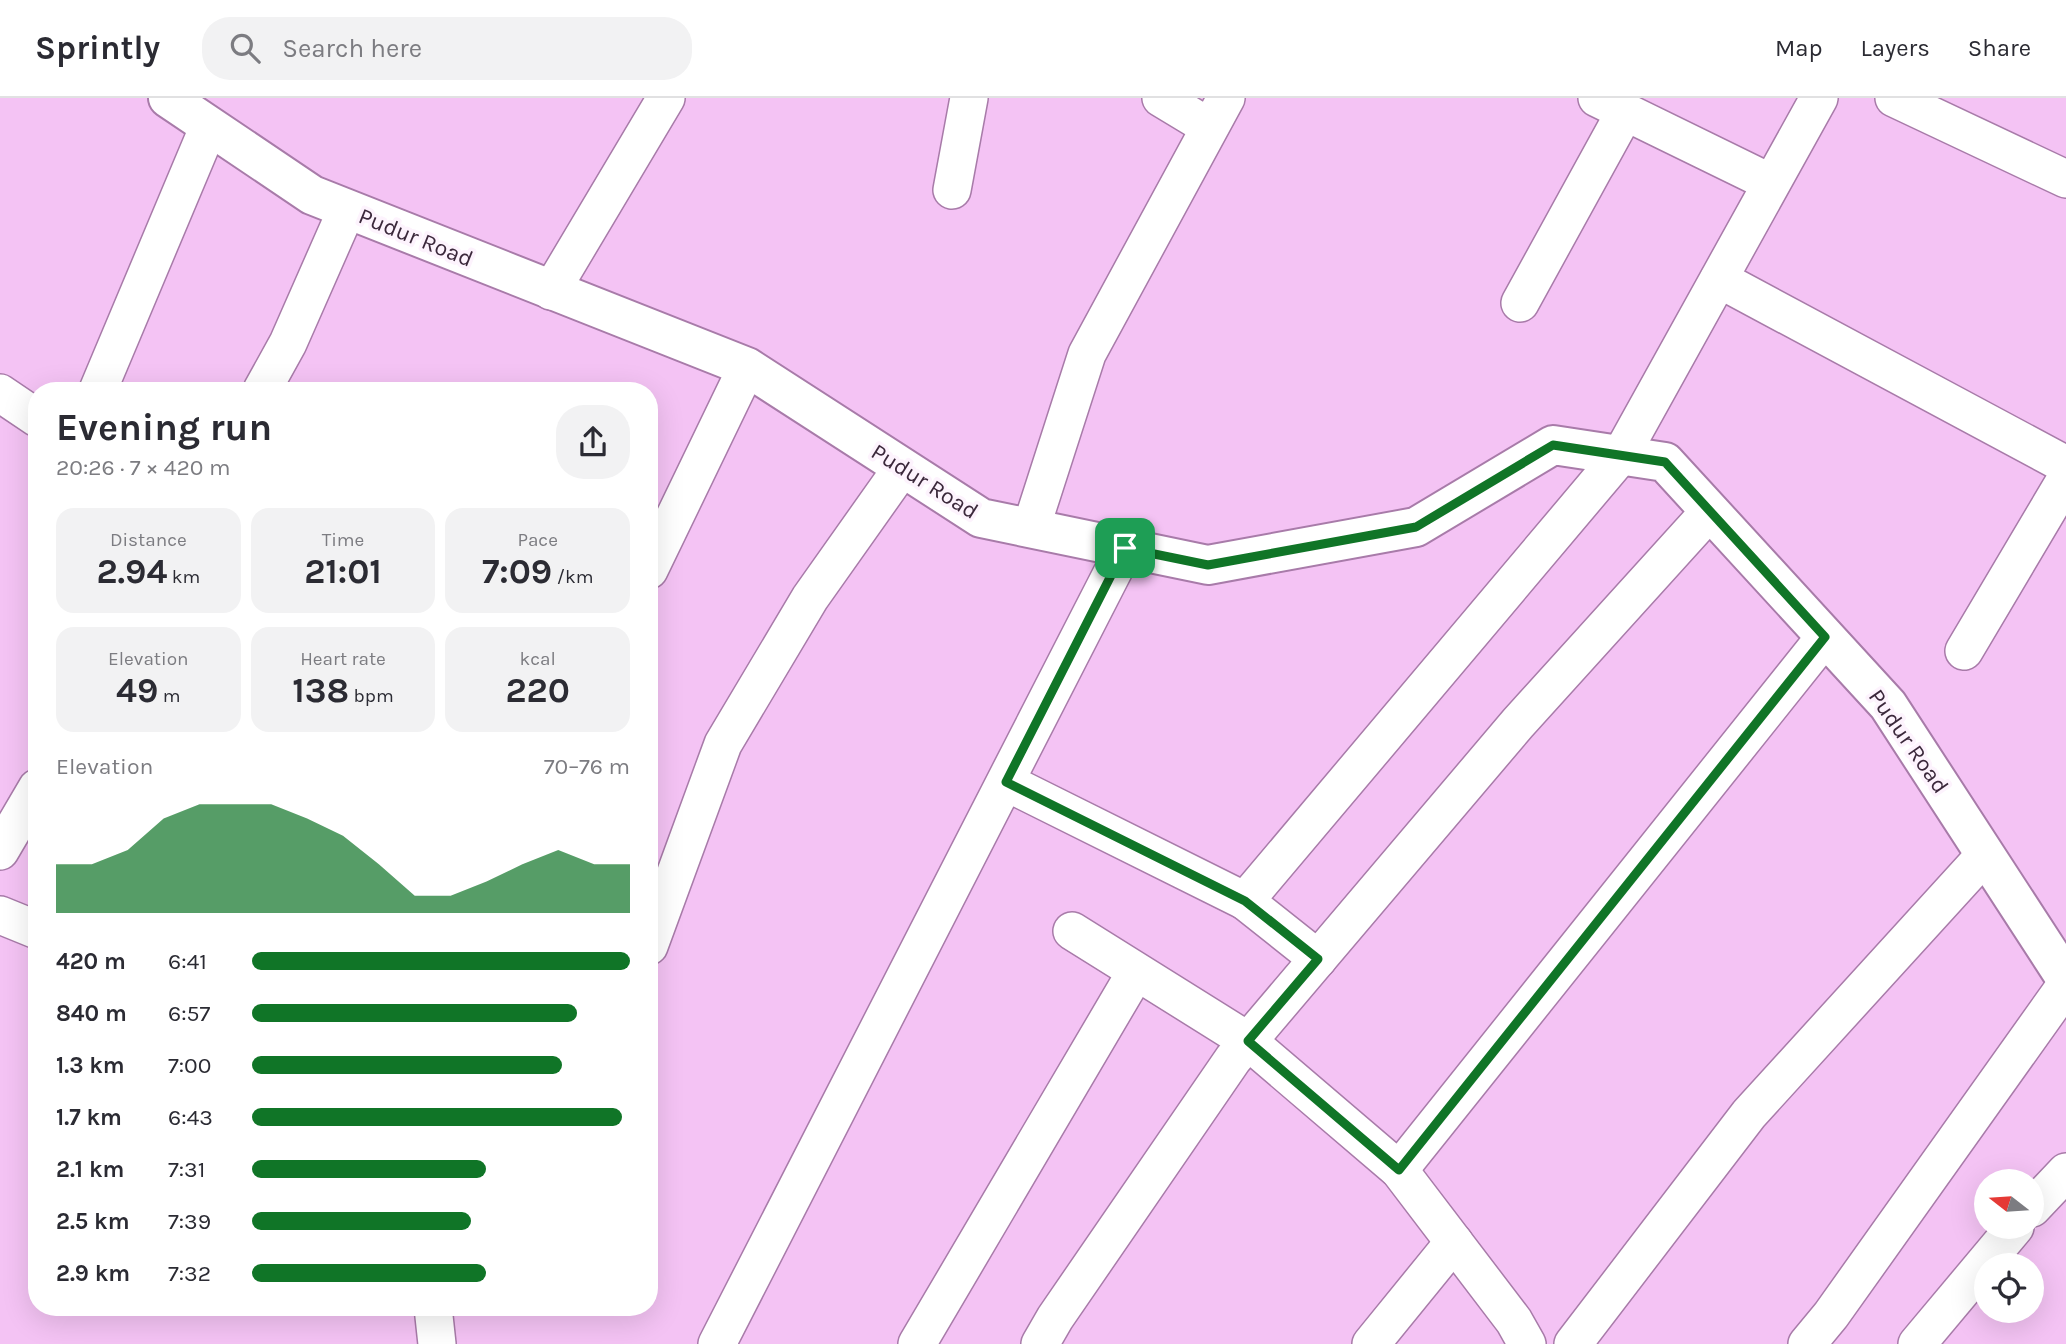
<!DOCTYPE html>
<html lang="en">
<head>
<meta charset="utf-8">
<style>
  :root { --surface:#fff; --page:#f2f2f3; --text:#2b2b33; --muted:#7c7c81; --line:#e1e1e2; --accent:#107527 }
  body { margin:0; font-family:Karla,sans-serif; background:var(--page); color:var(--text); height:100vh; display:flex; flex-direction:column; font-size:26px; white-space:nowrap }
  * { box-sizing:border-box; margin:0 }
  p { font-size:23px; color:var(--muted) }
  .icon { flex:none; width:38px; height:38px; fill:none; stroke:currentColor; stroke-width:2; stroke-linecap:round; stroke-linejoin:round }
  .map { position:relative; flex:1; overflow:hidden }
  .drawer { position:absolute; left:28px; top:284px; width:630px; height:934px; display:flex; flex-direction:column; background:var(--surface); border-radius:28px; box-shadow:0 7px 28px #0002 }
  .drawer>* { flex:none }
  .needle { width:46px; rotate:287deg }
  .controls { position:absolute; left:1974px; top:1071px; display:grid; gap:14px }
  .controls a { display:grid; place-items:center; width:70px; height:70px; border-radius:50%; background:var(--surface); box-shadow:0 7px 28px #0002; font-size:35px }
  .pin { position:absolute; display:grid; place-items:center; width:60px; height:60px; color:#fff; margin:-30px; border-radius:14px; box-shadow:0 4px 10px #0006 }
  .round { display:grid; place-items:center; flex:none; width:74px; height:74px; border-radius:28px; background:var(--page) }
  .head { display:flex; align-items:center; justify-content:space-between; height:119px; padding:0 28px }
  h1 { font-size:38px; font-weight:700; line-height:52px }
  .stats { display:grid; grid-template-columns:repeat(3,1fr); gap:10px; height:119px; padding:7px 28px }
  .stats div { display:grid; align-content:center; border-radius:18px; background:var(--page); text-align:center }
  .stats b { font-size:35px; font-weight:700 }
  .stats small { font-size:19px; font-weight:400 }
  .stats p { font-size:19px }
  .chart { height:196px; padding:14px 28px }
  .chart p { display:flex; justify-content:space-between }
  .chart svg { width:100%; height:126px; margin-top:7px; fill:var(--accent); opacity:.7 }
  ul { padding:0 28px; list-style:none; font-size:23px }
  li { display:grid; grid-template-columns:112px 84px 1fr; align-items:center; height:52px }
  li i { height:18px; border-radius:9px; background:var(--accent) }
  header { display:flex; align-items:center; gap:42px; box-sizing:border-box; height:98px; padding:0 35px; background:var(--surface); border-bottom:2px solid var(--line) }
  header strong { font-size:33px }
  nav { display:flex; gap:38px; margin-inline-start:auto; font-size:24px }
  .search { width:490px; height:63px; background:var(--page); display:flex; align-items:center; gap:18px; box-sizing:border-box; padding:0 24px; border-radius:28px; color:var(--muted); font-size:26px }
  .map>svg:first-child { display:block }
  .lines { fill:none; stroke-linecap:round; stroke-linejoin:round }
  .minor-casing { stroke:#a87ba9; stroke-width:40 }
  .tertiary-casing { stroke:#a87ba9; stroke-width:42 }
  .minor { stroke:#fff; stroke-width:37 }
  .tertiary { stroke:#fff; stroke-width:38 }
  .route-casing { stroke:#fff; stroke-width:14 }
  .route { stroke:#107527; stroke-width:9 }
  .labels { text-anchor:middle; stroke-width:7; stroke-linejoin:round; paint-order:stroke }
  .street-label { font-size:23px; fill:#3b283b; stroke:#fdf3fd }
</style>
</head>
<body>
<header>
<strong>Sprintly</strong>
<div class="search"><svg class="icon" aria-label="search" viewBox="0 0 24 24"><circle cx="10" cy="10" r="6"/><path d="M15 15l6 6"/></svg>Search here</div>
<nav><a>Map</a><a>Layers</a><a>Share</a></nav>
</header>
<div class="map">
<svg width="2066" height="1246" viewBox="0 0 2066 1246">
  <rect width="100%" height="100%" fill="#f4c3f4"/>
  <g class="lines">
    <g class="minor-casing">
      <g id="minor">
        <polyline points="1161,0 1209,29"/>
        <polyline points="1597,0 1771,85"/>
        <polyline points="1894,0 2066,81"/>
        <polyline points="952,92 969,0"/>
        <polyline points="1719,181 2066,367"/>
        <polyline points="551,193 666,0"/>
        <polyline points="1520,205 1625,14"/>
        <polyline points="98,292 209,28"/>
        <polyline points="262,292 288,245 347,111"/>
        <polyline points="0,295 37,320"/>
        <polyline points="1031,430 1087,256 1226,0"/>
        <polyline points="649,472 747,269"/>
        <polyline points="1964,553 2066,381"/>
        <polyline points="1006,684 1245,803"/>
        <polyline points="0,753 37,690"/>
        <polyline points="0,817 37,832"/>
        <polyline points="1072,833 1248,943 1399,1072 1514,1223 1527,1246"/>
        <polyline points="649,848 723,646 810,500 902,370"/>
        <polyline points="1318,861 1245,803 1621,357 1819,0"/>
        <polyline points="1399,1072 1825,539"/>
        <polyline points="2032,1110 2066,1074"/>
        <polyline points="433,1209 437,1246"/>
        <polyline points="717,1246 1125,450"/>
        <polyline points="917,1246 1136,874"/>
        <polyline points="1040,1246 1055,1220 1233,961 1518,625 1710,413"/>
        <polyline points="1371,1246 1454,1144"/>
        <polyline points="1573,1246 1749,1016 1985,757"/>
        <polyline points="1807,1246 1831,1217 2066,887"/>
        <polyline points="1917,1246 2015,1129"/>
      </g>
    </g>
    <g class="tertiary-casing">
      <polyline id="tertiary" points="168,0 312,97 747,269 981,420 1208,467 1416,429 1553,347 1665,364 1888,607 2066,881"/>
    </g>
    <use href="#minor" class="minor"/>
    <use href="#tertiary" class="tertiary"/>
  </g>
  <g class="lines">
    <g class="route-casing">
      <polygon id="route" points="1553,347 1665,364 1825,539 1399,1072 1248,943 1318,861 1245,803 1006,684 1125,450 1208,467 1416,429"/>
    </g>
    <use href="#route" class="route"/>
  </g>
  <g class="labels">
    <g class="street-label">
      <text transform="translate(416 139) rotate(22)" y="8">Pudur Road</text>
      <text transform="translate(925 383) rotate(32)" y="8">Pudur Road</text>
      <text transform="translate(1909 643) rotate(55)" y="8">Pudur Road</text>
    </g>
  </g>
</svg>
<div class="controls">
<a><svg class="needle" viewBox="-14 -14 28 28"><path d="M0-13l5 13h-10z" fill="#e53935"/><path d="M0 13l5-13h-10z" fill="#7c7c81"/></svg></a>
<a><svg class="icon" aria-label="locate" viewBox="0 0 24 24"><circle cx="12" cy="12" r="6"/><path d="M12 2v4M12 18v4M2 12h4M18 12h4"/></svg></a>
</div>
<div class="pin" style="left:1125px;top:450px;background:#1e9e55"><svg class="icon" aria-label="arrive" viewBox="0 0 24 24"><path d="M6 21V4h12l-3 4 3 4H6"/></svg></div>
<section class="drawer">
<div class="head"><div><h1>Evening run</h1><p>20:26 · 7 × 420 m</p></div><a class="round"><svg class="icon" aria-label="share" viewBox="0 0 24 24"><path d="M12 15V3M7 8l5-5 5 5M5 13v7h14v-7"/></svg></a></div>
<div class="stats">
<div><p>Distance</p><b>2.94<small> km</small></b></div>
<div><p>Time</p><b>21:01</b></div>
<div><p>Pace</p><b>7:09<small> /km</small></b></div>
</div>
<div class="stats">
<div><p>Elevation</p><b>49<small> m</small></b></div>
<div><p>Heart rate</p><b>138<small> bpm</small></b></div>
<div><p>kcal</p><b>220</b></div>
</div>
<div class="chart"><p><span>Elevation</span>70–76 m</p>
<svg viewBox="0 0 160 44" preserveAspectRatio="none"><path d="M0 44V27L10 27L20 22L30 11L40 6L50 6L60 6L70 11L80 17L90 27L100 38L110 38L120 33L130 27L140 22L150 27L160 27V44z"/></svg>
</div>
<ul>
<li><b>420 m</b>6:41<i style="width:100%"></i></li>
<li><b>840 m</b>6:57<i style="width:86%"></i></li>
<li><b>1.3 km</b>7:00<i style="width:82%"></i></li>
<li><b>1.7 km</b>6:43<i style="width:98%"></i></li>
<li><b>2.1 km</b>7:31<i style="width:62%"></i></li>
<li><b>2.5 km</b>7:39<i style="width:58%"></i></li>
<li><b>2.9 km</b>7:32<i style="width:62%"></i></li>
</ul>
</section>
</div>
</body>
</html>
